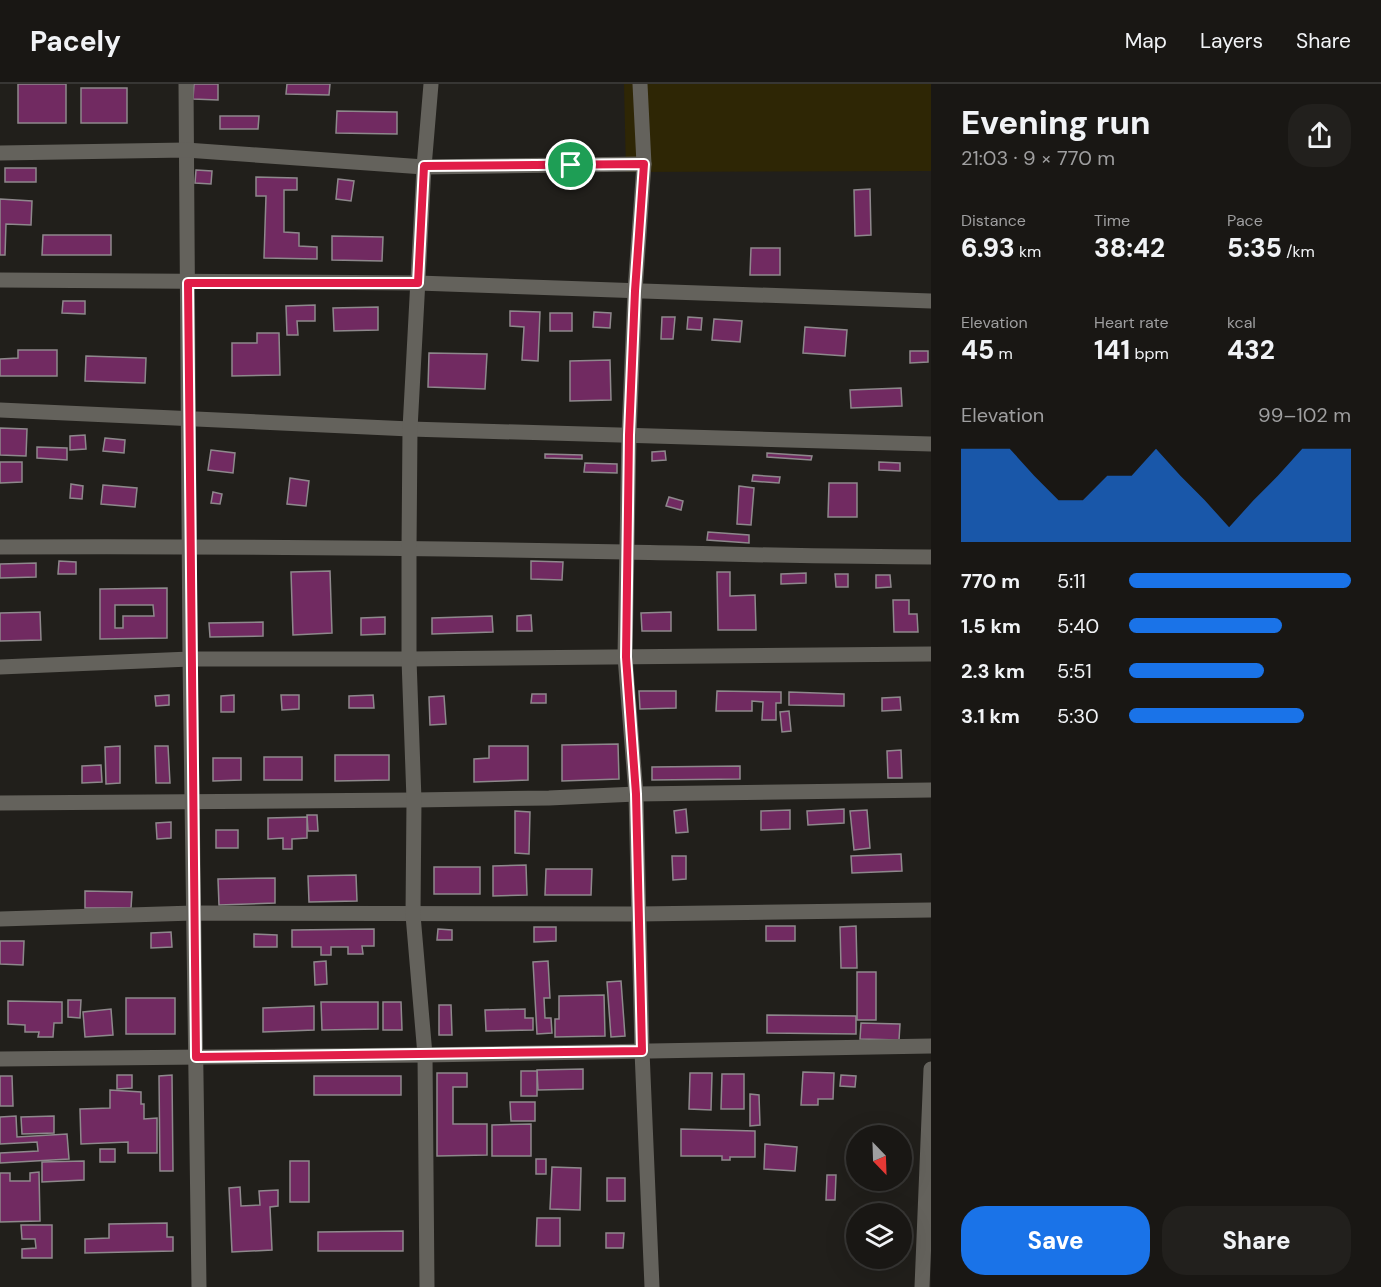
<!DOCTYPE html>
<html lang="en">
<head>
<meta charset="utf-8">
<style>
  :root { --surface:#191714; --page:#22201d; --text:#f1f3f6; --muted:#9f9fa0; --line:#373634; --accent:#1a73e8 }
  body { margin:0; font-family:"DM Sans",sans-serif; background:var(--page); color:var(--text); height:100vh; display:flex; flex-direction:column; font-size:22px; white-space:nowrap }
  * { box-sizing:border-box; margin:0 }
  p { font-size:20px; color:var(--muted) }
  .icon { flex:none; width:33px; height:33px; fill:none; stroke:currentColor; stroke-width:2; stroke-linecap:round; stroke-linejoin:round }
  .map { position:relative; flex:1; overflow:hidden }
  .side { display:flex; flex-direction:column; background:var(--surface); width:450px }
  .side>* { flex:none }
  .needle { width:39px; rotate:157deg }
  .controls { position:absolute; left:846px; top:1041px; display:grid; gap:12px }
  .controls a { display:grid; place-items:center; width:66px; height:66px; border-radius:50%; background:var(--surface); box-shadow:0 6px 24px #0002,0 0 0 2px var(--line); font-size:30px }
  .pin { position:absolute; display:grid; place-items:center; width:51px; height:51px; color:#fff; margin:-26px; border:3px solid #fff; border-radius:50%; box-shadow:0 2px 6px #0007 }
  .round { display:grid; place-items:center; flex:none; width:63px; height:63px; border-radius:24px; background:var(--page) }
  .overview { display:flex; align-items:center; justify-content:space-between; height:102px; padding:0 30px }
  h1 { font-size:33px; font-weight:800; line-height:45px }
  .metrics { display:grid; grid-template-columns:repeat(3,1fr); gap:9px; height:102px; padding:6px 30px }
  .metrics div { display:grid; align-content:center }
  .metrics b { font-size:26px; font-weight:800 }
  .metrics small { font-size:16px; font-weight:400 }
  .metrics p { font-size:16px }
  .chart { height:168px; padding:12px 30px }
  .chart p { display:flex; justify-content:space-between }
  .chart svg { width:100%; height:108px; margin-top:6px; fill:var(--accent); opacity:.7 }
  .button { display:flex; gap:12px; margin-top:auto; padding:12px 30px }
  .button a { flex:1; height:69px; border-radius:24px; background:var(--accent); color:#fff; font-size:24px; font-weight:800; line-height:69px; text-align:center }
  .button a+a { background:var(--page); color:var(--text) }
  ul { padding:0 30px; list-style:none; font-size:20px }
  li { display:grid; grid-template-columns:96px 72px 1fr; align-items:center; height:45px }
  li i { height:15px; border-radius:8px; background:var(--accent) }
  header { display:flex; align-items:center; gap:36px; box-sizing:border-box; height:84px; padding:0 30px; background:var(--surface); border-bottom:2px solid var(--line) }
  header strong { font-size:28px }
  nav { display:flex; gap:33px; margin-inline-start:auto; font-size:21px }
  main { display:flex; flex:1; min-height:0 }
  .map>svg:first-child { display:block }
  .sand { fill:#2e2605 }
  .building { fill:#712a61; stroke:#8e888c; stroke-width:1.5; fill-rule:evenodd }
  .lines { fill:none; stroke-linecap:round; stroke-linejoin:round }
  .minor { stroke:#64625c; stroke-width:15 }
  .route-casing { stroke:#fff; stroke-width:12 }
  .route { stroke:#e11d48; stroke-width:8 }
</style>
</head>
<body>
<header>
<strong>Pacely</strong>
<nav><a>Map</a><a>Layers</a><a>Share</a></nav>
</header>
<main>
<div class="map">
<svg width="931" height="1203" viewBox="0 0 931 1203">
  <rect width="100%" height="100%" fill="#211f1b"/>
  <polygon class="sand" points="624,0 931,0 931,87 626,88"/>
  <g class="building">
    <rect x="18" y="0" width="48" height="39"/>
    <polygon points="194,0 218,0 218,16 193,15"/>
    <polygon points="287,0 330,0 329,11 286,10"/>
    <rect x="81" y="4" width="46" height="35"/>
    <polygon points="337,27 397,28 397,50 336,49"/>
    <polygon points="220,32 259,32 258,45 220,45"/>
    <rect x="5" y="84" width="31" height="14"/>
    <polygon points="196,86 212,87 211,100 195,99"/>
    <polygon points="256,93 297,94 297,106 284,106 284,148 299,149 299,162 317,163 317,175 264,174 266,112 256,112"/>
    <polygon points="338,95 354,97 351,117 336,115"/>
    <polygon points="870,105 871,151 855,152 854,106"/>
    <polygon points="0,115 32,117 31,141 6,140 5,171 0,171"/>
    <polygon points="43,151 111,151 111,171 42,171"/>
    <polygon points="332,152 383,153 382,177 332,176"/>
    <polygon points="751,164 780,164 780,191 750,191"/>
    <polygon points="63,217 85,217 85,230 62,229"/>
    <polygon points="315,221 315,237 297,237 298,251 287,251 286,222"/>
    <polygon points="378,223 378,246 334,247 333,224"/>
    <polygon points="510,227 540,228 538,277 522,276 524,243 510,242"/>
    <polygon points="594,228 611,229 610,244 593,243"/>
    <rect x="550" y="229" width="22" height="18"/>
    <polygon points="662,233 675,233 673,255 661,255"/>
    <polygon points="688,233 702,234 701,246 687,245"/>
    <polygon points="714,235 742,237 740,258 712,256"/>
    <polygon points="805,243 847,246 845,272 803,269"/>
    <polygon points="257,249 279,249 280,291 232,292 232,259 257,259"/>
    <polygon points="18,266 57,266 57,292 0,292 0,275 18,274"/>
    <polygon points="910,267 928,267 928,278 910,279"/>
    <polygon points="429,269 487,270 485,305 428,303"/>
    <polygon points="86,272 146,274 145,299 85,297"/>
    <polygon points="610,276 611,316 570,317 570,277"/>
    <polygon points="901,304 902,322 851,324 850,306"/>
    <polygon points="0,344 27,345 26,372 0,371"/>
    <polygon points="85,351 86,365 70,366 70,352"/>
    <polygon points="105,354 125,356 124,369 103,367"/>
    <polygon points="37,363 67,364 67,376 37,374"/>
    <polygon points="211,366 235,369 233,389 208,386"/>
    <polygon points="665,367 666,376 652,377 652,368"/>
    <polygon points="767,369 812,372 811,376 767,373"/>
    <polygon points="545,370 582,371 582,375 545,374"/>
    <polygon points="0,378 22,378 22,398 0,399"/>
    <polygon points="879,378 900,379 900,387 879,386"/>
    <polygon points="585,379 617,380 617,389 584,388"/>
    <polygon points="753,391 780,393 779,399 752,397"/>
    <polygon points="290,394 309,397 306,422 287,420"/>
    <polygon points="829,399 857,399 857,433 828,433"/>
    <polygon points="71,400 83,402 82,415 70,414"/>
    <polygon points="103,401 137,404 135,423 101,420"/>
    <polygon points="739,402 754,404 751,441 737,440"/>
    <polygon points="213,408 222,410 220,420 211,419"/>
    <polygon points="669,413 683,417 681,426 666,422"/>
    <polygon points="708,448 749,451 749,459 707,456"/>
    <polygon points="59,477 76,478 76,490 58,490"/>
    <polygon points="531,477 563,478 562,496 531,495"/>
    <polygon points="36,479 36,493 0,494 0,480"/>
    <polygon points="330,487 332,549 293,551 291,488"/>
    <polygon points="717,488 730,488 730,512 755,511 756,546 718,546"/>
    <polygon points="806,489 806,499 781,500 781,490"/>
    <polygon points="835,490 848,490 848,503 836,503"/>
    <polygon points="876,491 890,491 891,503 876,504"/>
    <path d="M167,504V554L100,555V505ZM115,521H153L154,532H123V544H115Z"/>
    <polygon points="893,516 909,516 909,530 917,530 918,548 894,548"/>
    <polygon points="40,528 41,556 0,557 0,529"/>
    <polygon points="671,528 671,547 642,547 641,529"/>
    <polygon points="531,531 532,547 517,547 517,532"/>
    <polygon points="492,532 493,548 432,550 432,534"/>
    <polygon points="385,533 385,550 361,551 361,534"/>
    <polygon points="263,538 263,552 210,553 209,539"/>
    <polygon points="639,607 676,607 676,624 640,625"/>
    <polygon points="717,607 781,608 781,619 776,619 776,636 762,636 763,618 752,617 752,627 716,627"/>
    <polygon points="789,608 844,610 844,622 789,621"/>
    <polygon points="532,610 546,610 546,619 531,619"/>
    <polygon points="169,611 169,621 156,622 155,612"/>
    <polygon points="234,611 234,628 221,628 221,612"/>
    <polygon points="281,611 299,611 299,625 282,626"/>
    <polygon points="373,611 374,624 349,624 349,612"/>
    <polygon points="444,612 446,640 430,641 429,613"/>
    <polygon points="900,613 901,626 882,627 882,614"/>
    <polygon points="789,627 791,647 782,648 780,628"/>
    <polygon points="618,660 619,695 562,697 562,661"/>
    <polygon points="120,662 120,699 106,700 105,663"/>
    <polygon points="155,662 168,662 170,699 156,699"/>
    <polygon points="489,662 528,662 528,696 474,698 474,675 489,674"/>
    <polygon points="901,666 902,694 888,694 887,667"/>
    <polygon points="335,671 389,671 389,696 335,697"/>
    <rect x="264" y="673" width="38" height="23"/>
    <polygon points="213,674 241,674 241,696 213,697"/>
    <polygon points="101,681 102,698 82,699 82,682"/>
    <polygon points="740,682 740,695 652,696 652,683"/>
    <polygon points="686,725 688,748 676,749 674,727"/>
    <polygon points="844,725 844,739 808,741 807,727"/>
    <polygon points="790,726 790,745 761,746 761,727"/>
    <polygon points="867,726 870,764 854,766 850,727"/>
    <polygon points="515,727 530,728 529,770 515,769"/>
    <polygon points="307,731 317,731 318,747 308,747"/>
    <polygon points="307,733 307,754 292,755 292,765 283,765 283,754 268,755 268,734"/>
    <polygon points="171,738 171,754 157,755 156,739"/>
    <rect x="216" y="746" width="22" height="18"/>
    <polygon points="901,770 902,787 852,789 851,772"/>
    <polygon points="672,772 686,772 686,795 673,796"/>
    <polygon points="526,781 527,811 493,812 493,782"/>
    <rect x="434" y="783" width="46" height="27"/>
    <polygon points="546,785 592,785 591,811 545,811"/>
    <polygon points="356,791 357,817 309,818 308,792"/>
    <polygon points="275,794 275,819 219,821 218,795"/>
    <polygon points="85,807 132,808 131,824 85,824"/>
    <rect x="766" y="842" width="29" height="15"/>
    <polygon points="856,842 857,884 841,884 840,843"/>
    <polygon points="534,843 556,843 556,857 534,858"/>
    <polygon points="374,845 374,862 362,862 363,870 348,870 348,863 331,863 331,871 321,871 321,863 292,863 292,846"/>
    <polygon points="438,845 452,846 452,856 437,856"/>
    <polygon points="171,848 172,863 151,864 151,849"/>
    <polygon points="254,850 277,851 277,863 254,863"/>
    <polygon points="0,857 24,857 23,881 0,880"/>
    <polygon points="326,877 327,900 315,901 314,878"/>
    <polygon points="548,877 550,914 544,914 545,934 551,934 552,949 537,950 533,878"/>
    <rect x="857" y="888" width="19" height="48"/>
    <polygon points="621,897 625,952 611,953 607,898"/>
    <polygon points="604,911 605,952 555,953 555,935 559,935 559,912"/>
    <rect x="126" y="914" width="49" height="36"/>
    <polygon points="68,916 81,916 80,934 68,933"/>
    <polygon points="8,917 62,918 62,939 54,939 53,953 38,953 39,948 25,948 25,941 8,940"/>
    <polygon points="321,918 378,918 378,945 322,946"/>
    <polygon points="383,918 401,918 402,946 383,946"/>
    <polygon points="439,921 451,921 452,951 439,951"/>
    <polygon points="314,922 314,946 263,948 263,924"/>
    <polygon points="111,925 113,951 85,953 83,928"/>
    <polygon points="525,925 525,934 533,934 533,946 486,947 485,926"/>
    <polygon points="767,931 856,932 856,950 767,949"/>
    <polygon points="861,939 900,940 899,956 860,955"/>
    <polygon points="583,985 583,1005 538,1006 537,986"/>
    <rect x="521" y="987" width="16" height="25"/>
    <polygon points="803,988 834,989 833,1015 818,1015 818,1021 801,1021"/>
    <polygon points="437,989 467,989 467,1003 453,1003 453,1040 487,1040 487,1071 437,1072"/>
    <polygon points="690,989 712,989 711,1026 689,1025"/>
    <polygon points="722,990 744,990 744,1025 721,1025"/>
    <polygon points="117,991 132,991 132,1004 117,1005"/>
    <polygon points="172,991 173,1087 160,1087 159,992"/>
    <polygon points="841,991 856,992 855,1003 840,1002"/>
    <polygon points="0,992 12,992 13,1022 0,1022"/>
    <rect x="314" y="992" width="87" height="19"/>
    <polygon points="110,1006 141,1008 141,1020 144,1020 144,1035 157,1034 157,1069 128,1069 128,1058 81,1060 80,1025 110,1024"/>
    <polygon points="750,1010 759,1011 760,1041 750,1042"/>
    <polygon points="510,1018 535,1018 535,1037 511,1037"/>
    <polygon points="16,1032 17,1053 67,1050 69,1075 0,1079 0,1069 38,1067 37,1058 0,1060 0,1033"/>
    <polygon points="54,1032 54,1049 22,1050 21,1033"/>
    <polygon points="531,1040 531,1072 492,1072 492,1041"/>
    <polygon points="681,1045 755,1047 755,1073 730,1073 730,1076 722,1076 722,1072 681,1072"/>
    <polygon points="765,1060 797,1063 795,1087 764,1085"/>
    <rect x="100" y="1065" width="15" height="13"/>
    <rect x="536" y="1075" width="10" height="15"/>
    <polygon points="84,1077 84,1096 42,1098 42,1078"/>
    <rect x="290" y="1077" width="19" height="41"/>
    <polygon points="552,1083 581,1084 580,1126 550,1125"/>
    <polygon points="39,1088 40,1137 0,1138 0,1089 10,1089 10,1097 30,1097 30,1089"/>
    <polygon points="827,1091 836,1091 835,1116 826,1116"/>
    <rect x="607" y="1094" width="18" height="23"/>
    <polygon points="240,1103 241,1122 260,1121 259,1107 278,1106 278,1122 270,1123 272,1166 232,1168 229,1104"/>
    <polygon points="537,1134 560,1134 560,1162 536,1162"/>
    <polygon points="167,1139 167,1153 173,1153 173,1167 85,1169 85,1155 109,1154 109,1140"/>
    <polygon points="21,1141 52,1141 52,1174 22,1174 22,1165 36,1164 35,1155 22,1155"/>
    <polygon points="403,1147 403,1167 318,1167 318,1148"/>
    <polygon points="606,1149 624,1149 623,1164 606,1164"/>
  </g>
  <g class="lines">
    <g class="minor">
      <polyline points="186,0 190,575 199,1203"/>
      <polyline points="640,0 644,80 635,207 629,350 625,573 636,710 642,967 652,1203"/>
      <polyline points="0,69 186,66 424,83 644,80"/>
      <polyline points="0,196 418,199 931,217"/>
      <polyline points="0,326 410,345 931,360"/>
      <path d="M0,463C209,462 418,464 627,468C728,470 830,473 931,473"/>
      <polyline points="0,583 190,575 409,575 931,570"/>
      <polyline points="0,719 414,716 549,714 636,710 931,706"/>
      <polyline points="0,835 194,829 638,830 931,826"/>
      <polyline points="0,975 425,971 931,962"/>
      <polyline points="427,1203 425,971 413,831 414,716 409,575 409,465 410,345 424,83 431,0"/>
      <polyline points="922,1203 931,985"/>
    </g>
  </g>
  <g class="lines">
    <g class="route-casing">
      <polygon id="route" points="644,80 635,207 629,351 626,573 636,710 642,967 196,973 188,199 418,199 424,82"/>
    </g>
    <use href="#route" class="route"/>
  </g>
</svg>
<div class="controls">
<a><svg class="needle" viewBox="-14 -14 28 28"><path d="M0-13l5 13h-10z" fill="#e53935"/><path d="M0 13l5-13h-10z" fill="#9f9fa0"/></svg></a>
<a><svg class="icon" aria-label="layers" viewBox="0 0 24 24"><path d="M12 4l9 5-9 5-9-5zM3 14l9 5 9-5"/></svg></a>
</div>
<div class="pin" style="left:571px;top:81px;background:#1e9e55"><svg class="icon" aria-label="arrive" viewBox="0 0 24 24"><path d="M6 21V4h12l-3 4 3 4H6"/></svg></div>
</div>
<section class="side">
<div class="overview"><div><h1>Evening run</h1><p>21:03 · 9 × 770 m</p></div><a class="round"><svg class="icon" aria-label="share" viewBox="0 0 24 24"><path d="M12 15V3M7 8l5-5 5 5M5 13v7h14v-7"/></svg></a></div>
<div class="metrics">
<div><p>Distance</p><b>6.93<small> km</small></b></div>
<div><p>Time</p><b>38:42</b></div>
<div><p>Pace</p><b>5:35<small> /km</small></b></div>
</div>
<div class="metrics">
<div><p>Elevation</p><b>45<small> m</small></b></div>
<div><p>Heart rate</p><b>141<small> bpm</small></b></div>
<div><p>kcal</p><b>432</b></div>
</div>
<div class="chart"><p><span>Elevation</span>99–102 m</p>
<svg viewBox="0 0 160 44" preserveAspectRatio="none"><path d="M0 44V6L10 6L20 6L30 17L40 27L50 27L60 17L70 17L80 6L90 17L100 27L110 38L120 27L130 17L140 6L150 6L160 6V44z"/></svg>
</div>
<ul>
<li><b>770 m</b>5:11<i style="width:100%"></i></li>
<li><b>1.5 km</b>5:40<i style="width:69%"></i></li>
<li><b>2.3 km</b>5:51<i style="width:61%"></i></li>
<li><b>3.1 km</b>5:30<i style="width:79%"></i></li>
</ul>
<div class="button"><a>Save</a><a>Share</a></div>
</section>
</main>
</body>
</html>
